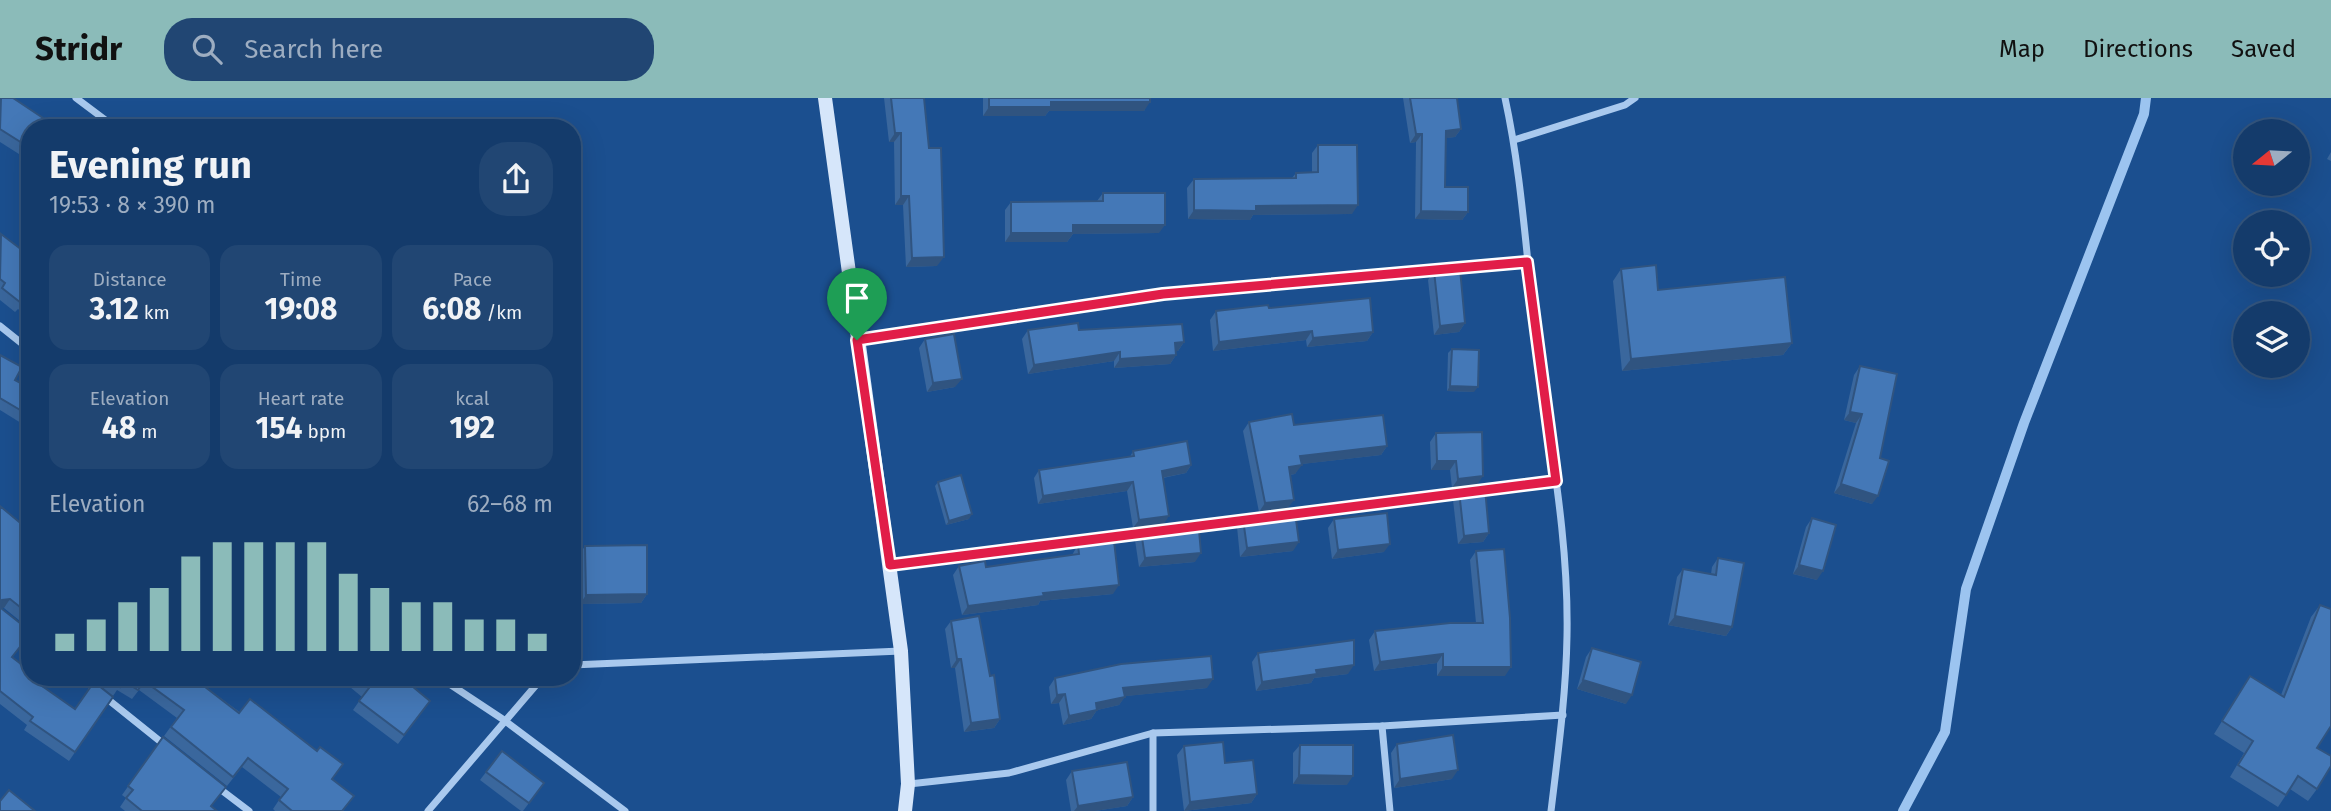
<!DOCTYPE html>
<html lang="en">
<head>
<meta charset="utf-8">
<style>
  :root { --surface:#143b6b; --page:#214673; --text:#f1f3f6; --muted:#9dadc1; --line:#33557e; --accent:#8bbbb9 }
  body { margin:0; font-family:"Fira Sans",sans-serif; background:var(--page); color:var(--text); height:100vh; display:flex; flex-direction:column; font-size:26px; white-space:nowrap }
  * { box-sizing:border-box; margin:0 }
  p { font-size:23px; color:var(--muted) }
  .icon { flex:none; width:38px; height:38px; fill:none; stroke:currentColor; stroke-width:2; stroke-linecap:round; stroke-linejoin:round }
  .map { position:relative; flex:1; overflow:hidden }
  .details { position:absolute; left:21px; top:21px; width:560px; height:567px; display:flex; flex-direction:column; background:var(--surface); border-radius:28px; box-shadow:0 7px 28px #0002,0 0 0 2px var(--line) }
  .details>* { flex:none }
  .needle { width:46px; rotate:252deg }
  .fabs { position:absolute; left:2233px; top:21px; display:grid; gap:14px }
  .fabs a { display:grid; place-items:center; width:77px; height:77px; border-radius:50%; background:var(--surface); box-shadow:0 7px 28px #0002,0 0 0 2px var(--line); font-size:35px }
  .pin { position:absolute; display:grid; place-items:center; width:60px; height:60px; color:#fff; margin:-72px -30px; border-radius:50% 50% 50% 0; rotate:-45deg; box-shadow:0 0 7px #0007 }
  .pin .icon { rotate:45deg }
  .round { display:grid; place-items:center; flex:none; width:74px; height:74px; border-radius:28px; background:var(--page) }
  .overview { display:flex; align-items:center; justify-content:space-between; height:119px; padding:0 28px }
  h1 { font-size:38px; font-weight:700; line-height:52px }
  .stats { display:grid; grid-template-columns:repeat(3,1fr); gap:10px; height:119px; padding:7px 28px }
  .stats div { display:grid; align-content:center; border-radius:18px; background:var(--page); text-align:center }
  .stats b { font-size:30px; font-weight:700 }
  .stats small { font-size:19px; font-weight:400 }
  .stats p { font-size:19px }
  .chart { height:196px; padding:14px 28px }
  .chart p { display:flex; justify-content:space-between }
  .chart svg { width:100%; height:126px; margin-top:7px; stroke:var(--accent); stroke-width:6 }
  header { display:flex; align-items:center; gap:42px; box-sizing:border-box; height:98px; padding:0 35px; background:var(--accent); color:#111 }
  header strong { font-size:33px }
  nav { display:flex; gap:38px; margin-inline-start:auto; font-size:24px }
  .search { width:490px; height:63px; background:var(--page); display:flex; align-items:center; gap:18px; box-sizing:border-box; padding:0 24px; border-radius:28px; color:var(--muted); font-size:26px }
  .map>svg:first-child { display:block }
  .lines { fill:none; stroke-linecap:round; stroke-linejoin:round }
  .stream { stroke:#9cc4f0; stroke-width:10 }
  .street { stroke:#a9c9ee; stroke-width:7 }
  .secondary { stroke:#d6e6fa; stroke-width:14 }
  .wall { fill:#3a679d }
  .shaded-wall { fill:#305480 }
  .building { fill:#4478b7; stroke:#305480; stroke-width:2 }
  .route-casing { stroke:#fff; stroke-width:14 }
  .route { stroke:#e11d48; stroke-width:9 }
</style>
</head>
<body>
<header>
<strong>Stridr</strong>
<div class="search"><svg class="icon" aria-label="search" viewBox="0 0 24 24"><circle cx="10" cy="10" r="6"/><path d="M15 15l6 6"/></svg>Search here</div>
<nav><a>Map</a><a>Directions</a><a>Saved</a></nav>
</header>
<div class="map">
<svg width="2331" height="713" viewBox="0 0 2331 713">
  <rect width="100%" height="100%" fill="#1b4f8f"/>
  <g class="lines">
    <polyline class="stream" points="1903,713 1945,634 1966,491 2024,325 2144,16 2146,0"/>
    <g class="street">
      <polyline points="76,0 116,30"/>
      <path d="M1505,0C1522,78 1526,158 1536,237C1548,337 1569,437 1567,538C1566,597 1558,655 1551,713"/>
      <polyline points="1514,42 1625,7 1635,0"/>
      <polyline points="0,228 30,252"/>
      <polyline points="857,242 1163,196 1527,164"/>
      <polyline points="1477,393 1556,383"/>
      <polyline points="1286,417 1465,395"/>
      <polyline points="1165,432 1250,422"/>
      <polyline points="890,467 1149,434"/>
      <polyline points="572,567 901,553"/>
      <polyline points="80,579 166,648"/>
      <polyline points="439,579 504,622 625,713"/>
      <polyline points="1382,628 1390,713"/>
      <polyline points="1153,635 1153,713"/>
      <polyline points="909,686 1009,675 1153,635 1382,628 1563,617"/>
      <polyline points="216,688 249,713"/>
      <polyline points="428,713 543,579"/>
    </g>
    <polyline class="secondary" points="825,0 901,553 908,686 905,713"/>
  </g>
  <g class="wall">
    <polygon points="884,0 924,0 937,168 906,169 903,107 895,107 894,44 889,44"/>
    <polygon points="983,0 1150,0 1144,13 1049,13 1045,18 983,18"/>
    <polygon points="1403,0 1457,0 1461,31 1455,39 1445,40 1445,89 1468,114 1462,122 1415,121 1416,44 1410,45"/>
    <polygon points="0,1 30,30 30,63 0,44"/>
    <polygon points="1318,47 1352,116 1253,117 1250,122 1188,121 1187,90 1194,81 1292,80 1296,75 1312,74 1312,55"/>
    <polygon points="2331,54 2331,63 2327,61"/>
    <polygon points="1103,95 1159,135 1073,136 1067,144 1005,144 1005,112 1011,104 1097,103"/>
    <polygon points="0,137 30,158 30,220 18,211 15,214 0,202"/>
    <polygon points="1621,171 1658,192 1792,245 1783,257 1622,273 1613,183"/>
    <polygon points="1434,173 1465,225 1459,234 1434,237 1428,182"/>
    <polygon points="1269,210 1373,234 1367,243 1307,249 1306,242 1213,253 1210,222 1216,213"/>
    <polygon points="1028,232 1079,232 1184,244 1178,253 1176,253 1176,257 1170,266 1114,270 1114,263 1028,276 1022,241"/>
    <polygon points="925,241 955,289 927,294 919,250"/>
    <polygon points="1452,251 1474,294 1447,293 1448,255"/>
    <polygon points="0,257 15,282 30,311 21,325 0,312"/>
    <polygon points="1860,268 1880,360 1872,406 1834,395 1856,325 1844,322 1854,277"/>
    <polygon points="1249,324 1294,327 1387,348 1381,357 1301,366 1295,376 1290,377 1287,411 1259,414 1243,333"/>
    <polygon points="1436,335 1477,387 1452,390 1450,372 1431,372 1430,344"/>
    <polygon points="1133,353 1191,367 1186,375 1163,380 1164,426 1133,430 1127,393 1038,406 1034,380 1039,372 1130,359"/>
    <polygon points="938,384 969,421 946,427 935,388"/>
    <polygon points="1459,393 1489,435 1483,444 1458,446 1453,402"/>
    <polygon points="0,408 30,433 30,531 4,510 2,510 13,560 32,581 75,611 113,599 69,663 24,632 27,627 0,606"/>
    <polygon points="1812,420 1817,482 1793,476 1806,429"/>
    <polygon points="1243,421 1293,453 1240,459 1237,429"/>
    <polygon points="1334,421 1384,454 1332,461 1328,430"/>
    <polygon points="1141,433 1173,434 1195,464 1139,469 1135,442"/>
    <polygon points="1078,447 1113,496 1040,503 1038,507 962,517 953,477 959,468 986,469 1072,457"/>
    <polygon points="585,448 647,496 641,505 580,506 579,457"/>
    <polygon points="1476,453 1505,578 1437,578 1437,565 1374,573 1369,542 1375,533 1476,525 1470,462"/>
    <polygon points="1718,460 1732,529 1726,538 1668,527 1677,479 1683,471 1711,476 1712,469"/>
    <polygon points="2320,507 2317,691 2308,703 2290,691 2278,709 2230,679 2244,655 2214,636 2250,578 2281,597 2311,519"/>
    <polygon points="951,523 990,578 1000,621 994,630 964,634 955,570 951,570 945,531"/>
    <polygon points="1592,550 1626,606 1577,591 1586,559"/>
    <polygon points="1258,555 1348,576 1314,580 1311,585 1256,593 1252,564"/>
    <polygon points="97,579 204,579 200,585 354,698 343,713 275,713 273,711 281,699 242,669 227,688 164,638 177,620 139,592 132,601 117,592 113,598 94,583"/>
    <polygon points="338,579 401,579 430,603 398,646 353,612 362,599"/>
    <polygon points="1055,580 1207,590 1125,598 1119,607 1097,612 1091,621 1063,627 1059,605 1051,606 1049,589"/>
    <polygon points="163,639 211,708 217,713 125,713 120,709 126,700 122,697"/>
    <polygon points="1397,646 1452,681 1394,690 1391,655"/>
    <polygon points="1300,647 1347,687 1293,686 1293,655"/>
    <polygon points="1184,648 1225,665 1257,696 1251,705 1184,713 1177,657"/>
    <polygon points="502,653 544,685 523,713 521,713 480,682"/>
    <polygon points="1072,673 1133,699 1127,708 1095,713 1071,713 1066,682"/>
  </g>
  <g class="shaded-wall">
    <polygon points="1051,4 1150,4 1144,13 1049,13 1045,18 983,18 989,9"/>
    <polygon points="1461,31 1455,39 1440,41 1446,33"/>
    <polygon points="895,35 901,35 894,44 889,44"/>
    <polygon points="1416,36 1422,36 1416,44 1410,45"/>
    <polygon points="901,98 909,98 903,107 895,107"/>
    <polygon points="1358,107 1352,116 1253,117 1250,122 1188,121 1194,112 1256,108"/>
    <polygon points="1421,113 1468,114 1462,122 1415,121"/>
    <polygon points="1073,127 1165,127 1159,135 1073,136 1067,144 1005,144 1011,135"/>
    <polygon points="944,159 937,168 906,169 912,160"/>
    <polygon points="1465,225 1459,234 1434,237 1440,228"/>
    <polygon points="1312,233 1306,242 1213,253 1219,244"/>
    <polygon points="1373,234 1367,243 1307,249 1313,240"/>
    <polygon points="1184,244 1178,253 1169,254 1175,245"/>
    <polygon points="1792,245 1783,257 1622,273 1631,261"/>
    <polygon points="1120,254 1114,263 1028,276 1034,267"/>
    <polygon points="1176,257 1170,266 1114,270 1120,261"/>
    <polygon points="962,281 955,289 927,294 933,285"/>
    <polygon points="1450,288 1478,289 1474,294 1447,293"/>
    <polygon points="1850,314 1862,316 1856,325 1844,322"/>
    <polygon points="1387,348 1381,357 1294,367 1300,358"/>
    <polygon points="1437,363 1456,363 1450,372 1431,372"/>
    <polygon points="1191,367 1186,375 1156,381 1162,373"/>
    <polygon points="1302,367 1295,376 1283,378 1289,369"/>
    <polygon points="1483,378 1477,387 1452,390 1458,381"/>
    <polygon points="1133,384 1127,393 1038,406 1043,398"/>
    <polygon points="1841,386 1878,398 1872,406 1834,395"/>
    <polygon points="1294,402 1287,411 1259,414 1265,405"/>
    <polygon points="972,416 969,421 946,427 949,423"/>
    <polygon points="1169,418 1164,426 1133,430 1139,422"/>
    <polygon points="1489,435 1483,444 1458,446 1464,438"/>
    <polygon points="1299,444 1293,453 1240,459 1247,450"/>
    <polygon points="1390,446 1384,454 1332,461 1338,452"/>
    <polygon points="1201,455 1195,464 1139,469 1145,460"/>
    <polygon points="1799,467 1823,473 1817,482 1793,476"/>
    <polygon points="1119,487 1113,496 1040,503 1038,507 962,517 968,508 1043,495"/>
    <polygon points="647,496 641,505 580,506 586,497"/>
    <polygon points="10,501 4,510 0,510 0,505 2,502"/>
    <polygon points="1675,518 1732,529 1726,538 1668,527"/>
    <polygon points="1443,556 1437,565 1374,573 1380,564"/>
    <polygon points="957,561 961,561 955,570 951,570"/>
    <polygon points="1354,567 1348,576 1314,580 1311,585 1256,593 1262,584 1316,572"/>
    <polygon points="1443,569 1511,569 1505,578 1437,578"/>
    <polygon points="1213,581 1207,590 1117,599 1123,590"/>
    <polygon points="1583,582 1632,597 1626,606 1577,591"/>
    <polygon points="1065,596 1059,605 1051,606 1057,597"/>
    <polygon points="1125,599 1119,607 1089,614 1096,605"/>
    <polygon points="1097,612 1091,621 1063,627 1069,618"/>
    <polygon points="1000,621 994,630 964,634 971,625"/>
    <polygon points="1458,672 1452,681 1394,690 1400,681"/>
    <polygon points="1299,677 1353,678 1347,687 1293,686"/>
    <polygon points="1257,696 1251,705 1184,713 1190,704"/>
    <polygon points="1133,699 1127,708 1095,713 1074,713 1078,708"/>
  </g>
  <g class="building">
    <polygon points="1,0 13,0 58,30 30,30 30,50 0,31"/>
    <polygon points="891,0 924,0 929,50 941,50 944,159 912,160 909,98 901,98 901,35 895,35"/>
    <polygon points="989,0 1150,0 1150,4 1051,4 1051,9 989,9"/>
    <polygon points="1410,0 1457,0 1461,31 1446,33 1445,89 1468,89 1468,114 1421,113 1422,36 1416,36"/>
    <polygon points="1318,47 1357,47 1358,107 1256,108 1256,113 1194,112 1194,81 1296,80 1296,75 1318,74"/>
    <polygon points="1103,95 1165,95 1165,127 1073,127 1073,135 1011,135 1011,104 1103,103"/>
    <polygon points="1,136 30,158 30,206 24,202 21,205 2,190 5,185 0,181"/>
    <polygon points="1656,167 1658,192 1785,179 1792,245 1631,261 1621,171"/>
    <polygon points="1460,171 1465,225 1440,228 1434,173"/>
    <polygon points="1370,200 1373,234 1313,240 1312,233 1219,244 1216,213 1268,207 1269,210"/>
    <polygon points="1078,225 1079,232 1182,226 1184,244 1175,245 1176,257 1120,261 1120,254 1034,267 1028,232"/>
    <polygon points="954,236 962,281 933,285 925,241"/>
    <polygon points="1452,251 1479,252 1478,289 1450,288"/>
    <polygon points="0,257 22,269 15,282 30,290 30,311 27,316 0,300"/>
    <polygon points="1860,268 1897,276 1880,360 1889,363 1878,398 1841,386 1862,316 1850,314"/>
    <polygon points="1292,316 1294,327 1383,317 1387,348 1300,358 1302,367 1289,369 1294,402 1265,405 1249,324"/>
    <polygon points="1482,334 1483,378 1458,381 1456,363 1437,363 1436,335"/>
    <polygon points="1187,343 1191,367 1162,373 1169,418 1139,422 1133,384 1043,398 1039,372 1134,358 1133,353"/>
    <polygon points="961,377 972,416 949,423 938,384"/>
    <polygon points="1485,390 1489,435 1464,438 1459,393"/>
    <polygon points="0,408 30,433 30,517 10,501 2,502 0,506 2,511 30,533 30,536 12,559 30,573 30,579 33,579 32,581 75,611 94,584 113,599 75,654 30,623 33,619 0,593"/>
    <polygon points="1295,414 1299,444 1247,450 1243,421"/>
    <polygon points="1387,415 1390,446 1338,452 1334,421"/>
    <polygon points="1812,420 1836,427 1823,473 1799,467"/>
    <polygon points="1172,430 1173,434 1199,432 1201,455 1145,460 1141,433"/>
    <polygon points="1114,443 1119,487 1043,495 1044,498 968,508 959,468 985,463 986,469 1079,456 1078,447"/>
    <polygon points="647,447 647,496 586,497 585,448"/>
    <polygon points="1504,451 1510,520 1511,569 1443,569 1443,556 1380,564 1375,533 1450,525 1483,525 1476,453"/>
    <polygon points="1718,460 1744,465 1732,529 1675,518 1683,471 1716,477"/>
    <polygon points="2320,507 2331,511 2331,628 2317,650 2331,658 2331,668 2317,691 2298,678 2286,697 2238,667 2253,643 2222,623 2250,578 2284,599"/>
    <polygon points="979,518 990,578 994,577 1000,621 971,625 961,561 957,561 951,523"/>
    <polygon points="1354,542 1354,567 1316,572 1317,576 1262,584 1258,555"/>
    <polygon points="1592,550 1641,564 1632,597 1583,582"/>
    <polygon points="1211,558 1213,581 1123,590 1125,599 1096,605 1097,612 1069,618 1065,596 1057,597 1055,580 1121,566"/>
    <polygon points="107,579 204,579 200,585 239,615 250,601 317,653 320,649 343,666 332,681 354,698 342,713 292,713 279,702 288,691 248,660 233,679 171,629 184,612 144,583 138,592 123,583 120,589"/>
    <polygon points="355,579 401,579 430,603 404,637 359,603 369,590"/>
    <polygon points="1453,637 1458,672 1400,681 1397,646"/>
    <polygon points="163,639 226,689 211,708 217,713 142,713 126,700 133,692 128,688"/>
    <polygon points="1223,644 1225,665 1253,662 1257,696 1190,704 1184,648"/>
    <polygon points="1300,647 1353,647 1353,678 1299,677"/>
    <polygon points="502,653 544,685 529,705 486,674"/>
    <polygon points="1127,664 1133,699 1078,708 1072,673"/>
    <polygon points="9,692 35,713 0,713 0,703"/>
  </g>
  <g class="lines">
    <g class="route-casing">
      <polygon id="route" points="1527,164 1556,383 890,467 857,242 1163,196"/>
    </g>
    <use href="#route" class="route"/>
  </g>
</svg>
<div class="fabs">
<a><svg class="needle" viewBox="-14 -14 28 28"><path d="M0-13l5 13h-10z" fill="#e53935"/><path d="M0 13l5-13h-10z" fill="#9dadc1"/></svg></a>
<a><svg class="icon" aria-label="locate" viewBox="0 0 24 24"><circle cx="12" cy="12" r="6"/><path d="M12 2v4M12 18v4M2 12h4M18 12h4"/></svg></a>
<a><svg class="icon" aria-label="layers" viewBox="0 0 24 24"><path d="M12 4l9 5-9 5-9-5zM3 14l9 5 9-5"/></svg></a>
</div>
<div class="pin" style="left:857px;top:242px;background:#1e9e55"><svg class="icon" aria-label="arrive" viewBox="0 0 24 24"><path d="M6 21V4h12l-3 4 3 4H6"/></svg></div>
<section class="details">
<div class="overview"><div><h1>Evening run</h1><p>19:53 · 8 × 390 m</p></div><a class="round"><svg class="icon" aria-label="share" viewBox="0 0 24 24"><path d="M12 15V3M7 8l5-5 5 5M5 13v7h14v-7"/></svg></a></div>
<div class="stats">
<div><p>Distance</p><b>3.12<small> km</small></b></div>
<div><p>Time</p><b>19:08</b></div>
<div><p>Pace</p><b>6:08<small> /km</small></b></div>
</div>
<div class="stats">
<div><p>Elevation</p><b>48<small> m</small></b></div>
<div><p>Heart rate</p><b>154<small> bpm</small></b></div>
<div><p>kcal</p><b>192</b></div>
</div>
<div class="chart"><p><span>Elevation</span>62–68 m</p>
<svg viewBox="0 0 160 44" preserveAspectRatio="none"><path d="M5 44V38M15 44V33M25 44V27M35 44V22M45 44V11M55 44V6M65 44V6M75 44V6M85 44V6M95 44V17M105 44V22M115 44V27M125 44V27M135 44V33M145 44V33M155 44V38"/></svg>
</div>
</section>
</div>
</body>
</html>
